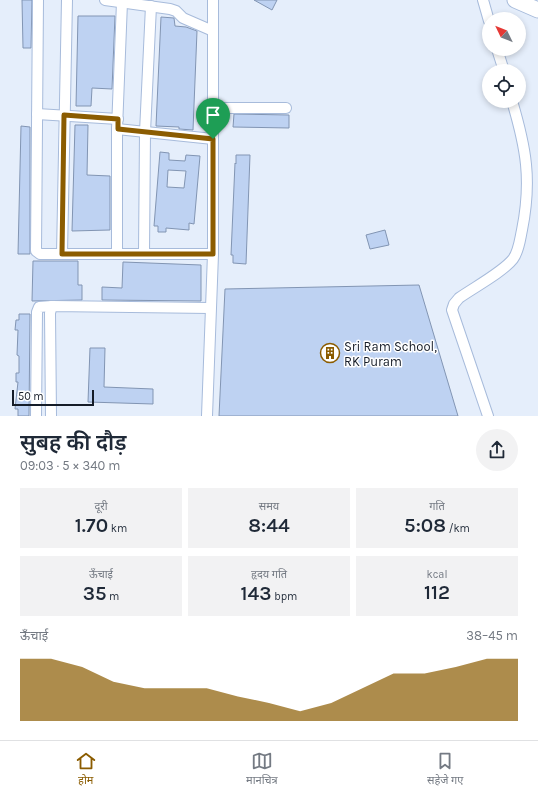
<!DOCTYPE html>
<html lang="hi">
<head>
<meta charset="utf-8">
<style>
  :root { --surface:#fff; --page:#f2f2f3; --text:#1f2937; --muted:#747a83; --line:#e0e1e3; --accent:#8b5c01 }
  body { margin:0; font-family:Karla,"Noto Sans Devanagari",sans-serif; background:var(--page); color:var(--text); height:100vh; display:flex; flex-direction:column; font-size:15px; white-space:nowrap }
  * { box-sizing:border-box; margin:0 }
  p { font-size:13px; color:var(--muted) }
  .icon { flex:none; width:22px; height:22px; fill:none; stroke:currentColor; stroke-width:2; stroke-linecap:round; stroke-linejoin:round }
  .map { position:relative; height:416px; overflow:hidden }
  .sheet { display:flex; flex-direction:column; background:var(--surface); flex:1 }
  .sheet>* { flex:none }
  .needle { width:26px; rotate:313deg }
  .tools { position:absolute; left:482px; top:12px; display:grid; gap:8px }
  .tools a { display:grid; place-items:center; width:44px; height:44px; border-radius:50%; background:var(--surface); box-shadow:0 2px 6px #0003; font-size:20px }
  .scale { position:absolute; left:12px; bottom:10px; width:82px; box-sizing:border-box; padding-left:4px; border:2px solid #151c28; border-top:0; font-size:11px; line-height:14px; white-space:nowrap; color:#151c28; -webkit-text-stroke:3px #fff; paint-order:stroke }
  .pin { position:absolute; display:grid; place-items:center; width:34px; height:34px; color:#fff; margin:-41px -17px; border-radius:50% 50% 50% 0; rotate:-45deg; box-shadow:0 0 4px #0007 }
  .pin .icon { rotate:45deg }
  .round { display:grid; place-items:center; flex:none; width:42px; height:42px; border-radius:21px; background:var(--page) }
  .overview { display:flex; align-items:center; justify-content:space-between; height:68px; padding:0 20px }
  h1 { font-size:22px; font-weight:600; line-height:30px }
  .figures { display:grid; grid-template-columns:repeat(3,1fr); gap:6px; height:68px; padding:4px 20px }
  .figures div { display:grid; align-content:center; border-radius:0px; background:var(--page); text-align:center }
  .figures b { font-size:20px; font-weight:600 }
  .figures small { font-size:11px; font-weight:400 }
  .figures p { font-size:11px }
  .chart { height:112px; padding:8px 20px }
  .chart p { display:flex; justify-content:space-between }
  .chart svg { width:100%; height:72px; margin-top:4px; fill:var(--accent); opacity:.7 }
  .tabs { display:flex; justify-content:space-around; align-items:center; height:56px; border-top:1px solid var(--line); background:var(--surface); font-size:11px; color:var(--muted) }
  .tabs a { display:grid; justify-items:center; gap:2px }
  .tabs .on { color:var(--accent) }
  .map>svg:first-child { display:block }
  .building { fill:#bed2f2; stroke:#8295b3; fill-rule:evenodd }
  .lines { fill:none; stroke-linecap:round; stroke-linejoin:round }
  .street-casing { stroke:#a7bbdb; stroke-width:12 }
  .secondary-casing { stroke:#a7bbdb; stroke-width:17 }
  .street { stroke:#fff; stroke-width:10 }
  .secondary { stroke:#fff; stroke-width:15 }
  .route-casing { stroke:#fff; stroke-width:8 }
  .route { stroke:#8b5c01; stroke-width:5 }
  .labels { text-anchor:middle; stroke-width:3; stroke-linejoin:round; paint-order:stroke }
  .poi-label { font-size:13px; fill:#151c28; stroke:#fff; text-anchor:start }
</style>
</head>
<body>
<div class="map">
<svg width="538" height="416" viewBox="0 0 538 416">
  <rect width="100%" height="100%" fill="#e5eefb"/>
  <g class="building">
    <polygon points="22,0 32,0 31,48 23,48"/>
    <polygon points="254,0 277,0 272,10"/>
    <polygon points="78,16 115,16 112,89 92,88 91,106 76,106"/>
    <polygon points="161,17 174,18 175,26 186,27 197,31 193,130 179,129 179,127 156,126"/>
    <polygon points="234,114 289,115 289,128 233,127"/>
    <polygon points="75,125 88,125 87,175 110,176 110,230 72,231"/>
    <polygon points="21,126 30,127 30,254 18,254"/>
    <path d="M160,152L169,153V160L185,161L186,155L200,156L194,224L189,223V230L166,228V232H158V226H154ZM168,170L186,171L184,188L167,187Z"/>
    <polygon points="236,155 250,155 246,264 233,263 233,255 231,255 235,163 236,164"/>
    <polygon points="385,230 389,245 370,249 366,235"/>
    <polygon points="33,261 78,261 78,285 82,285 82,300 32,301"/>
    <polygon points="123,262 201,265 201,301 102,300 102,287 122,288"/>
    <polygon points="419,285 458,416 219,416 225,289"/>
    <polygon points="19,314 30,314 29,416 18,416 18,409 15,409 18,382 16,382 16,373 19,373 19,356 17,355 18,330 15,330 16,320 19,320"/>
    <polygon points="90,348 105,348 104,387 153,389 153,404 88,402"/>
  </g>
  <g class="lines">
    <g class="street-casing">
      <g id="street">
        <polyline points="38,0 36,251 40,254 213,254"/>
        <polyline points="105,0 170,9 176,11 183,18 213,31"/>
        <polyline points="483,0 489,21"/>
        <polyline points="497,49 504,71"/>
        <polyline points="213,108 286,108"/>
        <polyline points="37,114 118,119"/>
        <polyline points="117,129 213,139"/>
        <polyline points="62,254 67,0"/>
        <polyline points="117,254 117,129 122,2"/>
        <polyline points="144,254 145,132 151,6"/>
        <polyline points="36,416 37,312 39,307 52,306"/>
        <polyline points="51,416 50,313 52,306 210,308"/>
        <polyline points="207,416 213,254 213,0"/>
        <path d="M488,416L452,310L454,304L459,298C473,288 503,272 513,259C519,251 520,239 522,230C532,180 526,148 512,101"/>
      </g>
    </g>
    <g class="secondary-casing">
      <polyline id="secondary" points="515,0 538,10"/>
    </g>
    <use href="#street" class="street"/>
    <use href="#secondary" class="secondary"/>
  </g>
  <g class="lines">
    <g class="route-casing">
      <polygon id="route" points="64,115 118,119 118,129 213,139 213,254 62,254"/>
    </g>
    <use href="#route" class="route"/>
  </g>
  <defs>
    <g id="building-ring" transform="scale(1)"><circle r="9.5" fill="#fff" stroke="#8b5c01" stroke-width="1.5"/><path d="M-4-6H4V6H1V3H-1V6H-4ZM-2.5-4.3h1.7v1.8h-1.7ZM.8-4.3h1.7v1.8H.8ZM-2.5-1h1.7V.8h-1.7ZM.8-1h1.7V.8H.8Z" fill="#8b5c01"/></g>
  </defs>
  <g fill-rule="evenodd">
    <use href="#building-ring" x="330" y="353"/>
  </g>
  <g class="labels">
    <g class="poi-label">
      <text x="344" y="351">Sri Ram School,<tspan x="344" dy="15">RK Puram</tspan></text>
    </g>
  </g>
</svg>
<div class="tools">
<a><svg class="needle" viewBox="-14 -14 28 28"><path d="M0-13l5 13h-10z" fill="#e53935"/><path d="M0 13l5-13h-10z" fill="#747a83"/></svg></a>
<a><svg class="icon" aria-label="locate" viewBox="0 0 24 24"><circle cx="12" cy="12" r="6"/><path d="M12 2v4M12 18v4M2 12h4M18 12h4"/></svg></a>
</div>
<div class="scale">50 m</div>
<div class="pin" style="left:213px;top:139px;background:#1e9e55"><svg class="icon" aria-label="arrive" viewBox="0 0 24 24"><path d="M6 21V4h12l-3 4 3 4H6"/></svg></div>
</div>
<section class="sheet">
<div class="overview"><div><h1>सुबह की दौड़</h1><p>09:03 · 5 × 340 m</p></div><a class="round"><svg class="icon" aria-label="share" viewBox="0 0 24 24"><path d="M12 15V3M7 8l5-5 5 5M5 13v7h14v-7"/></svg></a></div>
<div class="figures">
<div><p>दूरी</p><b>1.70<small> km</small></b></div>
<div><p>समय</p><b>8:44</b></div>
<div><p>गति</p><b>5:08<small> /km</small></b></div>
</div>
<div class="figures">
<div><p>ऊँचाई</p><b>35<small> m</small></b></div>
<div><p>हृदय गति</p><b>143<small> bpm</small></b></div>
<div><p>kcal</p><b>112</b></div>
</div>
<div class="chart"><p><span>ऊँचाई</span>38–45 m</p>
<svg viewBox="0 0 160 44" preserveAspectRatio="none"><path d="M0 44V6L10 6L20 11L30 20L40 24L50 24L60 24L70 29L80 33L90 38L100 33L110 24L120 15L130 15L140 11L150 6L160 6V44z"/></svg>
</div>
</section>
<nav class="tabs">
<a class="on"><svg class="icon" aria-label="home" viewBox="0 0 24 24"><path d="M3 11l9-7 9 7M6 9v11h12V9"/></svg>होम</a>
<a><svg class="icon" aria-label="map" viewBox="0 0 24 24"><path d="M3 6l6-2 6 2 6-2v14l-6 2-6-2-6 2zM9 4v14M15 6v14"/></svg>मानचित्र</a>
<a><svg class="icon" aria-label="saved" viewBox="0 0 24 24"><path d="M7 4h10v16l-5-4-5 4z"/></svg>सहेजे गए</a>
</nav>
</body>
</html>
